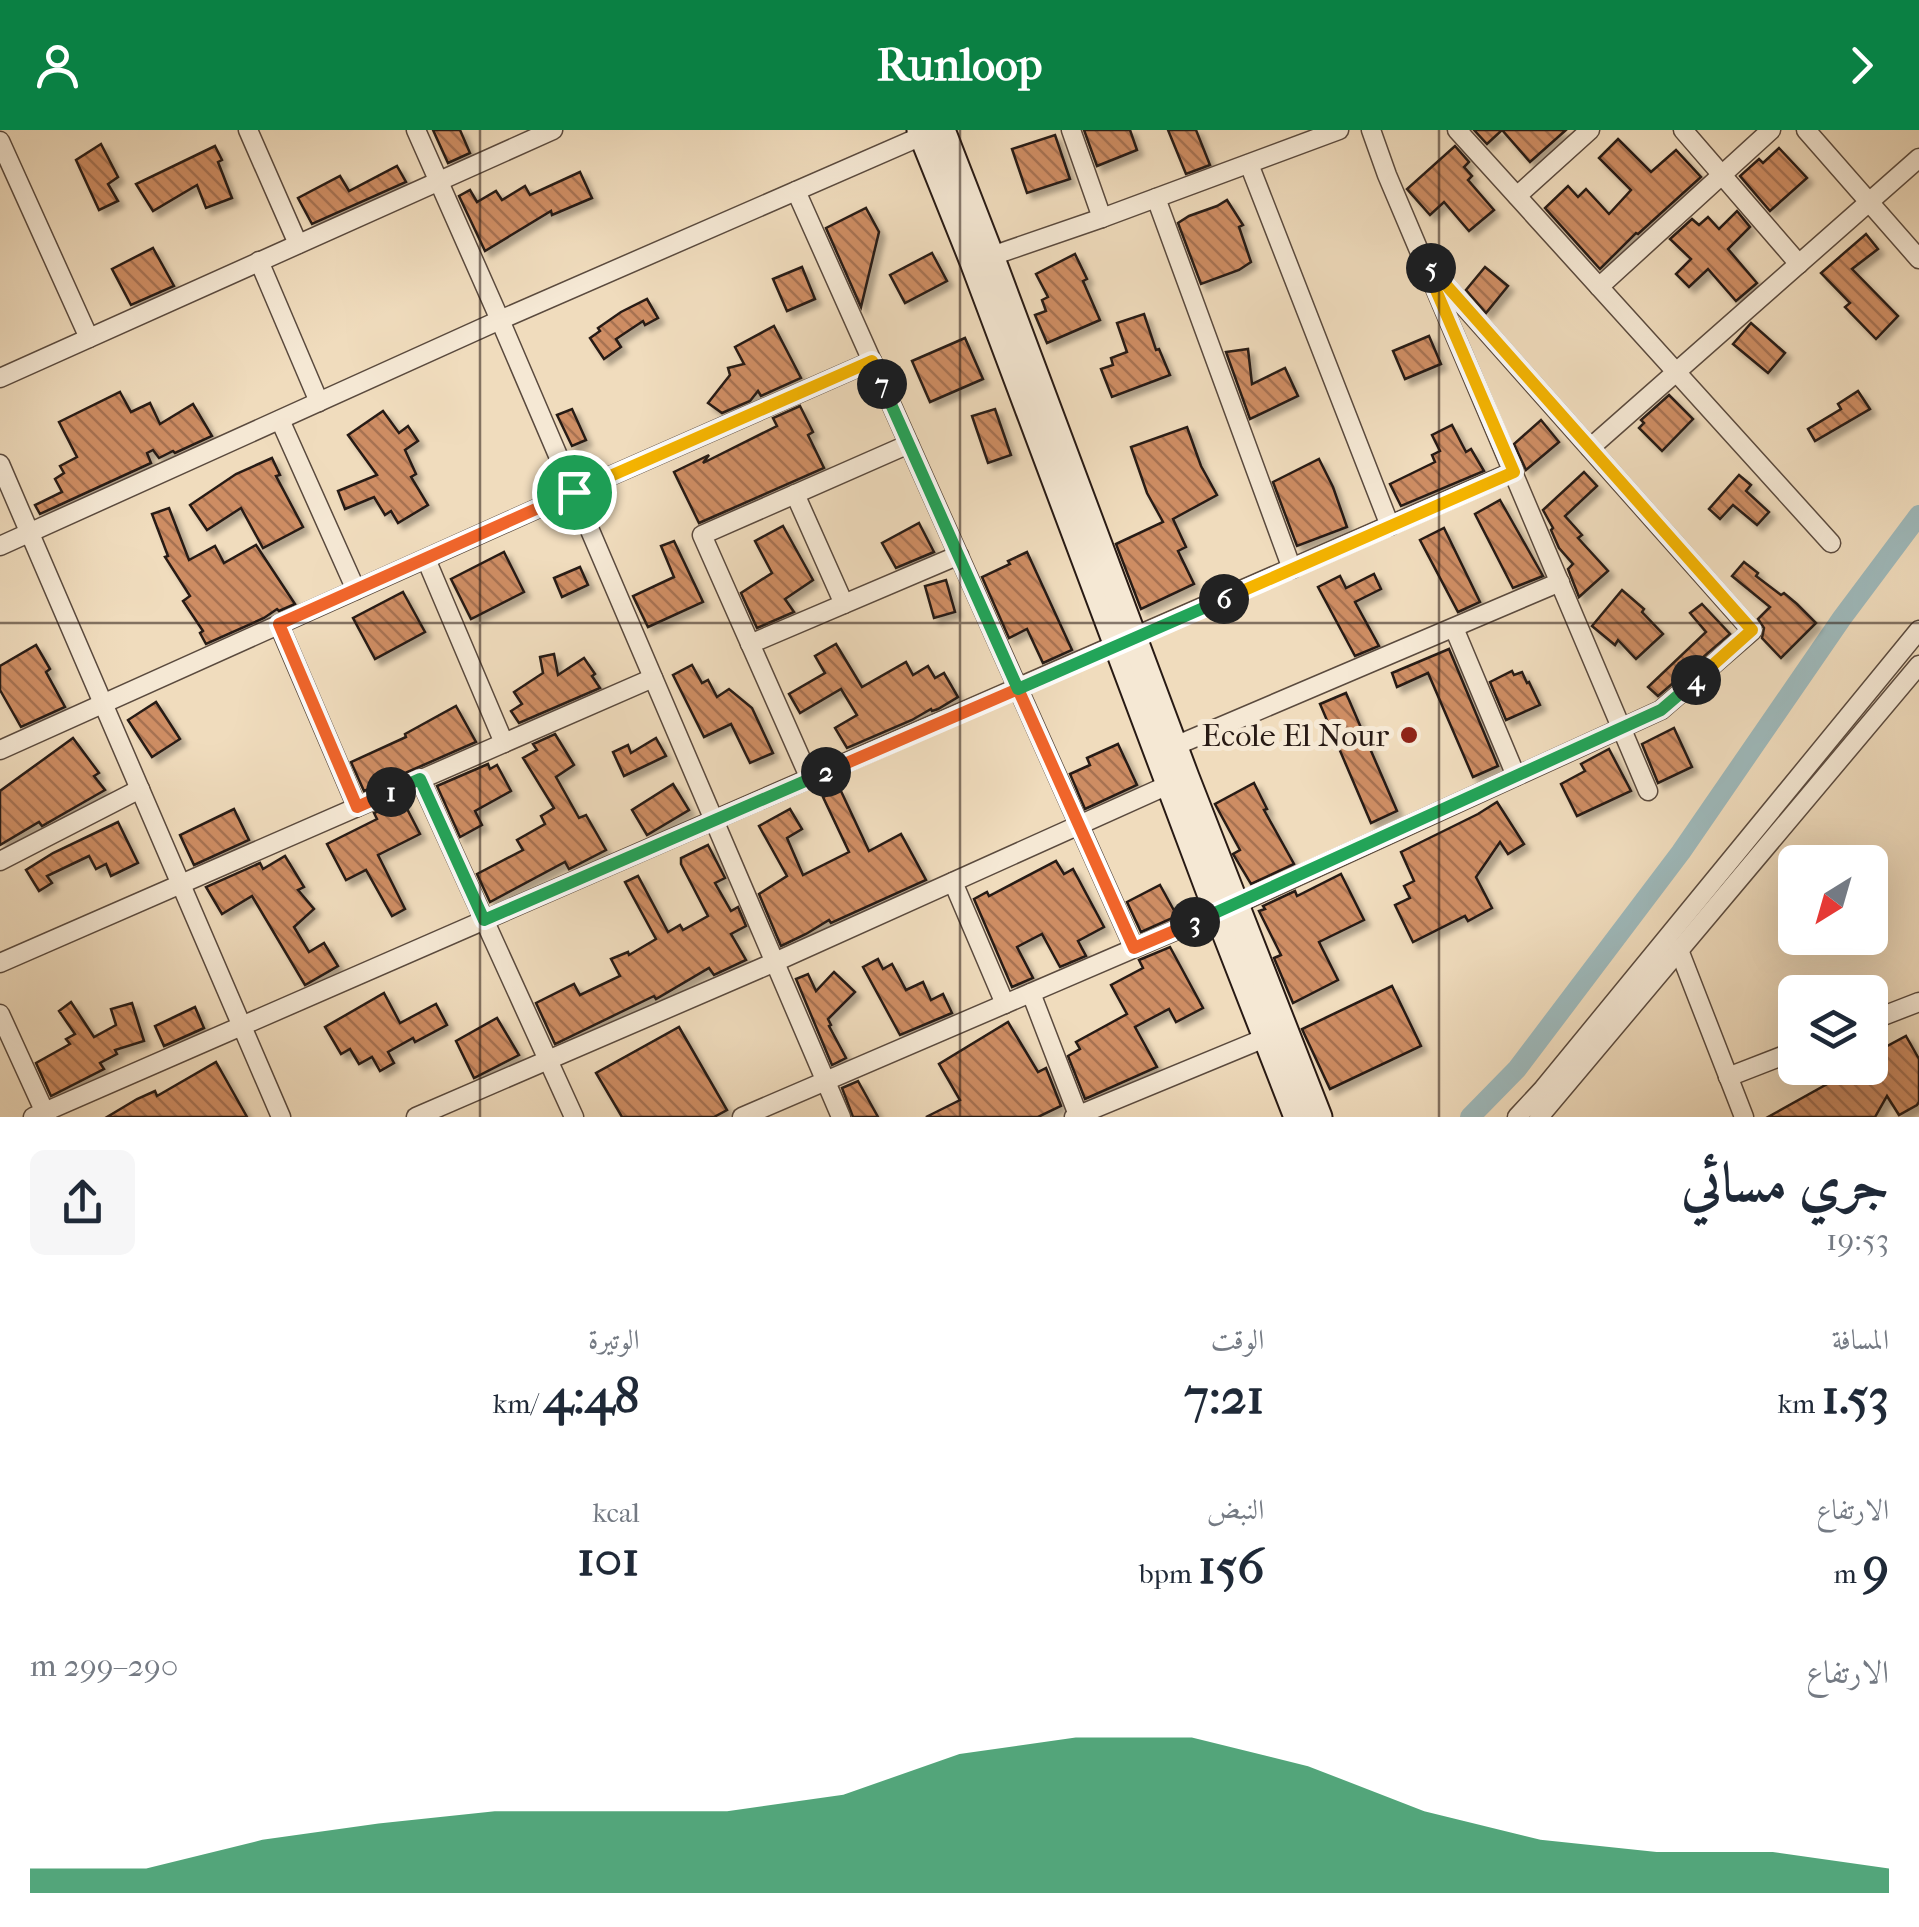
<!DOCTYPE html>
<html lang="ar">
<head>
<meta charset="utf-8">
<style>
  :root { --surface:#fff; --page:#f6f6f7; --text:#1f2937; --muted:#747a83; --accent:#0b8043 }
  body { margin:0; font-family:"IM FELL French Canon",Amiri,serif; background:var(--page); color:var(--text); direction:rtl; height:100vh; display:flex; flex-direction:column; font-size:38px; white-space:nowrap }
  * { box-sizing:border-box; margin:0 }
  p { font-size:32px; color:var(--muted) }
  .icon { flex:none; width:55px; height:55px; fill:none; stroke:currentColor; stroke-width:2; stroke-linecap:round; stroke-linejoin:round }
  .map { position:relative; height:987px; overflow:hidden; direction:ltr }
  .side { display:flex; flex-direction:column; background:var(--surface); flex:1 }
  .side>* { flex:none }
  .needle { width:65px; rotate:217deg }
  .fabs { position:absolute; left:1778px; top:715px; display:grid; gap:20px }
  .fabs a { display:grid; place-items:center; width:110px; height:110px; border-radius:15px; background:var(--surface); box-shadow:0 10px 40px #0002; font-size:50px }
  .pin { position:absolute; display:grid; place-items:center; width:85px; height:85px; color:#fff; margin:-42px; border:5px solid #fff; border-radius:50%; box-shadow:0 2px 10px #0007 }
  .km { position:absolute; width:50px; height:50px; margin:-25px; border-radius:50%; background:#222; color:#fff; font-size:28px; line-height:50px; text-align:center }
  .round { display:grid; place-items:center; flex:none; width:105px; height:105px; border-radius:15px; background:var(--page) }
  .headline { display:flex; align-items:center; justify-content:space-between; height:170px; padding:0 30px }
  h1 { font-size:55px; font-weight:800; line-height:75px }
  .figures { display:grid; grid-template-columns:repeat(3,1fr); gap:15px; height:170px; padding:10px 30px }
  .figures div { display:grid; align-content:center }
  .figures b { font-size:50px; font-weight:800 }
  .figures small { font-size:28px; font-weight:400 }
  .figures p { font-size:28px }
  .chart { height:280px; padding:20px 30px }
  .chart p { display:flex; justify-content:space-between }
  .chart svg { width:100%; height:180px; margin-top:10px; fill:var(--accent); opacity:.7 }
  header { display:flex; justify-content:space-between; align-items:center; height:130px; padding:0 30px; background:var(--accent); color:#fff; font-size:45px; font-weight:800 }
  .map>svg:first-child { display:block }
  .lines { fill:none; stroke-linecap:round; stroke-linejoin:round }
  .canal { stroke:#9eb9bb; stroke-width:20 }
  .building { fill:url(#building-back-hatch); stroke:#281a14; stroke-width:2.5; filter:url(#shadow) }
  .minor-casing { stroke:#5a4a3e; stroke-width:21 }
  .secondary-casing { stroke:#281a14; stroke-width:29 }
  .minor { stroke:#f5e8d4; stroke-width:18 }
  .secondary { stroke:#f5e8d4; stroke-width:25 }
  .split-1-casing { stroke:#fff; stroke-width:20 }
  .split-2-casing { stroke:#fff; stroke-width:20 }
  .split-3-casing { stroke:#fff; stroke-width:20 }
  .split-4-casing { stroke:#fff; stroke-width:20 }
  .split-5-casing { stroke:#fff; stroke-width:20 }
  .split-6-casing { stroke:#fff; stroke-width:20 }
  .split-7-casing { stroke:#fff; stroke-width:20 }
  .split-8-casing { stroke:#fff; stroke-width:20 }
  .split-1 { stroke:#f0652b; stroke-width:12 }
  .split-2 { stroke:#22a559; stroke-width:12 }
  .split-3 { stroke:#f0652b; stroke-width:12 }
  .split-4 { stroke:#22a559; stroke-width:12 }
  .split-5 { stroke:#f5b400; stroke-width:12 }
  .split-6 { stroke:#f5b400; stroke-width:12 }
  .split-7 { stroke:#22a559; stroke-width:12 }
  .split-8 { stroke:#f5b400; stroke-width:12 }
  .grid { fill:none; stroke:#281a14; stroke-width:2.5; stroke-opacity:0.55 }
  .poi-dot { fill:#8f2418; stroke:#f5e8d4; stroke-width:4 }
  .labels { text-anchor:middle; stroke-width:10; stroke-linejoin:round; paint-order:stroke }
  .poi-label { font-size:32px; fill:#281a14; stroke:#f5e8d4; text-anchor:end }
</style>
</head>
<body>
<header><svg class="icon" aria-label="forward" viewBox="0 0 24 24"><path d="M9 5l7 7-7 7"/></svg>Runloop<svg class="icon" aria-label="person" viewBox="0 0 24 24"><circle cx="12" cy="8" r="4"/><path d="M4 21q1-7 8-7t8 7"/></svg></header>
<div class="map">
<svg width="1919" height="987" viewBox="0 0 1919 987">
  <defs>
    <pattern id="building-back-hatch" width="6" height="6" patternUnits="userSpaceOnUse" patternTransform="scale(2.5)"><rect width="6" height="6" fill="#ce8d64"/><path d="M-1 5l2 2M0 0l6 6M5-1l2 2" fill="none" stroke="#a77251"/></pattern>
    <filter id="shadow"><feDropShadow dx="5.5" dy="5.5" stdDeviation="2.5" flood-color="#0004"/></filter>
  </defs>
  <rect width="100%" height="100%" fill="#f0dcbd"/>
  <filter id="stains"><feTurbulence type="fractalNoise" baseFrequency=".002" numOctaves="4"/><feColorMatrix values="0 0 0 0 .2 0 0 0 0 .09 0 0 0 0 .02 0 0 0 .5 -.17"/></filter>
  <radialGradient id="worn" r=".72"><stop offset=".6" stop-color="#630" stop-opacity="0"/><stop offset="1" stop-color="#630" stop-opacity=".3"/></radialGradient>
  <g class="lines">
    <polyline class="canal" points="1470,987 1517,939 1681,722 1842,488 1919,385"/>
  </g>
  <g class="building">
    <polygon points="433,0 460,0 470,23 448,33"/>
    <polygon points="1084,0 1130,0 1137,20 1097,36"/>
    <polygon points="1168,0 1196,0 1210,35 1186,44"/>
    <polygon points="1474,0 1566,0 1530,32 1502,0 1487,14"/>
    <polygon points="1055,5 1070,49 1027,63 1012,19"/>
    <polygon points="1618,9 1651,42 1676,20 1701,47 1638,104 1636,103 1600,139 1545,78 1568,56 1578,67 1586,59 1609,84 1631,60 1599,28"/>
    <polygon points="101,14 118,47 108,54 118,71 99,80 76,30"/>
    <polygon points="215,16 222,30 218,32 232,68 206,78 197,55 153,81 136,54"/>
    <polygon points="1455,16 1469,32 1464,37 1472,46 1468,50 1494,80 1469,101 1444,72 1430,85 1407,59"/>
    <polygon points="1779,18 1807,48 1770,81 1740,46 1759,29 1763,33"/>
    <polygon points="397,36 406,52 312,94 298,68 340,46 349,61"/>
    <polygon points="580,42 592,68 552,85 551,81 485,121 459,66 470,60 477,72 496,61 502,70 525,56 530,65"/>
    <polygon points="1227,70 1243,95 1239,97 1251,132 1239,140 1201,154 1178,93 1189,86 1217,76"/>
    <polygon points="866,78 879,102 861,177 826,98"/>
    <polygon points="1737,81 1750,97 1728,119 1757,153 1736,171 1708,139 1689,157 1676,144 1691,129 1670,109 1692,89 1699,95 1708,87 1719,99"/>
    <polygon points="1866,104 1878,119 1852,139 1898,186 1876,209 1845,177 1850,173 1821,143"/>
    <polygon points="153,118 174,156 131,175 112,139"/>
    <polygon points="932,123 947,151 905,173 890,145"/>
    <polygon points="1075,124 1087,149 1083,151 1100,190 1047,213 1035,185 1046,181 1042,170 1048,167 1036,144"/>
    <polygon points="802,137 815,169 787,181 773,149"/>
    <polygon points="1485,137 1508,156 1486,183 1466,160"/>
    <polygon points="647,169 658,188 645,195 643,191 616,209 621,217 604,229 590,208 600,201 598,198 621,182"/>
    <polygon points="1144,184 1156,220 1159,219 1170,245 1112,267 1101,239 1113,235 1111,228 1127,222 1117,193"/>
    <polygon points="1751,193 1785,223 1768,243 1733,214"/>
    <polygon points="774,196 801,248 761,266 758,261 750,271 722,283 708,273 730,245 728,238 744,234 735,217"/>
    <polygon points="1429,206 1441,234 1405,249 1393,221"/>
    <polygon points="965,208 983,249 930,272 912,231"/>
    <polygon points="1248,219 1252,254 1285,238 1298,266 1250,289 1226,222"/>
    <polygon points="1858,261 1870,279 1815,311 1808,299 1841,279 1838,274"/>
    <polygon points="120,262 131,282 150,273 160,294 193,274 212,306 175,323 173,321 159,328 153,320 147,323 151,333 40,384 35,375 62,362 55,349 64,343 60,336 77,327 59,292"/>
    <polygon points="1669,265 1693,289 1662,321 1639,298 1644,293 1641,290"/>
    <polygon points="800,276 813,302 808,305 824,338 699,393 674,342 709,325 703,333 777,296 773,288"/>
    <polygon points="572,279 586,310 572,316 557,285"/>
    <polygon points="995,279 1011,325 988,333 972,286"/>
    <polygon points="383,281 399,303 408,296 418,311 405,320 416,344 411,347 428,375 398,393 391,381 385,385 374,367 345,379 338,361 377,345 348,305"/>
    <polygon points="1541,290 1559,312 1526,340 1514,314"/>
    <polygon points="1452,295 1466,322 1471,319 1484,341 1401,376 1390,354 1435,332 1432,325 1440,321 1432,305"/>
    <polygon points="1187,297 1201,336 1217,365 1173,389 1186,417 1178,421 1194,454 1141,479 1116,414 1163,392 1147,363 1131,317"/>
    <polygon points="272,328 280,345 276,346 303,397 263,418 241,378 207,400 190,375 236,344"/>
    <polygon points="1319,329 1333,357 1347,397 1297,416 1273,352"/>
    <polygon points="1584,342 1597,356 1565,386 1582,405 1578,408 1608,441 1579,467 1568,439 1573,434 1559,418 1551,400 1553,398 1543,380"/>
    <polygon points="1739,345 1751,355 1746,361 1769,382 1757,395 1733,375 1720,389 1709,379"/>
    <polygon points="1500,370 1543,446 1513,458 1475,384"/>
    <polygon points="169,378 189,430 215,416 224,433 256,415 295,474 279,481 277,479 264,488 206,514 200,503 203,501 183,471 190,466 165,427 168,426 152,384"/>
    <polygon points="919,393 934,422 896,438 882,413"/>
    <polygon points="783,396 813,450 785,469 794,482 757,498 741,463 772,443 755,411"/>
    <polygon points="1444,398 1480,472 1458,482 1420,410"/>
    <polygon points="674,411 703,472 648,497 633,466 674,447 661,416"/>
    <polygon points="504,422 524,462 471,489 451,449"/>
    <polygon points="1027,422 1072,520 1043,533 1027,499 1009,508 982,447 1010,434 1008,431"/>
    <polygon points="1744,432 1758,443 1756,446 1781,465 1784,463 1797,474 1816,493 1781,528 1762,508 1764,498 1758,489 1770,477 1732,446"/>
    <polygon points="580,437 588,455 562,467 554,448"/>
    <polygon points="1374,444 1381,459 1355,472 1379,516 1355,526 1318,457 1340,446 1346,458"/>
    <polygon points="946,450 955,482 934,488 925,456"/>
    <polygon points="1622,460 1644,479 1642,482 1663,504 1636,529 1618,510 1615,515 1592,496"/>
    <polygon points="403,462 425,502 375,529 353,488"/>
    <polygon points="1702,474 1730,504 1658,566 1648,557 1706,502 1690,483"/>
    <polygon points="836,514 862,557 906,532 913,545 928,536 935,548 944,543 958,567 938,579 932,581 931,579 912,590 847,618 835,598 857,585 841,559 800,583 789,564 825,543 815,526"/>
    <polygon points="36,515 50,539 46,542 65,577 21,597 0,560 0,536"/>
    <polygon points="1449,519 1498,636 1473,647 1428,543 1397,557 1392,543"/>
    <polygon points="554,524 558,545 584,528 595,544 592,546 600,558 519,593 511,581 522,574 514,562 543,543 540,527"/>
    <polygon points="692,535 702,553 708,550 717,567 729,559 752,578 773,623 750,633 731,594 704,607 673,545"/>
    <polygon points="1512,541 1514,545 1522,542 1527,553 1529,552 1540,575 1506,590 1490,552"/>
    <polygon points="1346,563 1397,681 1371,693 1320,574"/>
    <polygon points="156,572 180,609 152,627 128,590"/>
    <polygon points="456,576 476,612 364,661 351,632 406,607 405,604"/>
    <polygon points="1674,598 1692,637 1658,653 1642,614"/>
    <polygon points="555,604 574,635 556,647 579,688 586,685 606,720 569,739 565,732 490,772 477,744 523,720 517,710 545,694 541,686 554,678 523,628 537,620 533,614"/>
    <polygon points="73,608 99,643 94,646 105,660 42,696 39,692 0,715 0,661"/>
    <polygon points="656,608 666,626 624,646 613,622 628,615 631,623"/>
    <polygon points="1118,614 1137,655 1085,679 1070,644 1090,635 1087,628"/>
    <polygon points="1609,619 1631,661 1577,686 1561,654 1585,641 1581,634"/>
    <polygon points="488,634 490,639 497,635 511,661 475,681 482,695 460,707 437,656"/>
    <polygon points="1254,653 1267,679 1264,680 1294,734 1251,754 1233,724 1240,720 1215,674"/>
    <polygon points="673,654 689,680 647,705 632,680"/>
    <polygon points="840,659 869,721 901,704 926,750 831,793 829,790 806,804 781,816 759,764 787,746 759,696 790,679 802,699 787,708 803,745 849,722 823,667"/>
    <polygon points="403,671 420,704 378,725 405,779 392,786 366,740 346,750 327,714 377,689 374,683"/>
    <polygon points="1497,672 1524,714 1508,724 1500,712 1476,747 1492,778 1468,791 1465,786 1413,812 1395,775 1410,768 1404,756 1414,751 1401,722 1478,684"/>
    <polygon points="234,679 249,710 194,735 180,705"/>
    <polygon points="118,692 138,733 111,746 106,734 96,739 89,726 47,746 52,753 39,761 26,740 53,723"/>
    <polygon points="708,715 725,748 715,753 731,781 738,777 746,796 731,804 746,830 714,845 709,838 656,869 654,866 555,914 536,873 574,854 580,865 620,846 611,829 628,822 629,825 656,809 625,752 638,746 668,802 680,795 683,800 708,786 681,734 681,728"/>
    <polygon points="285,726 304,757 298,760 314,779 294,797 309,822 324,813 338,836 305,855 252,766 222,784 206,757 260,733 263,739"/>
    <polygon points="1056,731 1064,744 1073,739 1104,797 1078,811 1086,826 1060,837 1042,804 1017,817 1033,848 1012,857 974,769 987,762 989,766"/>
    <polygon points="1341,744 1364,790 1319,812 1338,850 1293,873 1274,828 1281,825 1259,781 1265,779 1263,776 1295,761 1297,766"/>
    <polygon points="1160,755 1177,786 1141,802 1127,772"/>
    <polygon points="1170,817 1203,878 1176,892 1169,879 1135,897 1157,937 1085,969 1068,926 1080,919 1076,912 1127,884 1111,855 1143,838 1139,830"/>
    <polygon points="878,829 883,839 892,834 906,860 923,852 931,870 943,864 952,883 900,905 863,837"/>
    <polygon points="834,842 855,862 828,889 831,895 829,896 846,928 832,935 796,849 808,844 816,861"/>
    <polygon points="1392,856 1421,916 1330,959 1302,899"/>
    <polygon points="384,863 400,893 436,874 447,895 415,912 413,908 388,922 394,933 380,941 372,927 359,934 350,919 341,924 325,897"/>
    <polygon points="71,872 94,907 116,895 111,879 132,873 144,911 115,920 117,924 100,933 104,939 51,966 36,933 70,914 66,909 75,904 59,881"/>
    <polygon points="195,877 204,898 164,916 155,896"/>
    <polygon points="497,888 519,925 474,948 456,911"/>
    <polygon points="1008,892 1038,942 1046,938 1061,976 1038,987 926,987 960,970 939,934"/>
    <polygon points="679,897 727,980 714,987 622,987 596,943"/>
    <polygon points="1906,906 1919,929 1919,972 1917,975 1899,985 1887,966 1875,987 1768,987 1856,938 1870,938 1870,930 1878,925 1878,921"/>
    <polygon points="216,932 247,987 107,987 137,969 155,961 157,966"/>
    <polygon points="858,951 878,987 853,987 842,958"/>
  </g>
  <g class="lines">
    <g class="minor-casing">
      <g id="minor">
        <polyline points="248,0 298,114"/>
        <polyline points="416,0 500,190 841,987"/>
        <polyline points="1071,0 1102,88"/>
        <polyline points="1371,0 1387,45 1648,661"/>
        <polyline points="1457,0 1831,413"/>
        <polyline points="1683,0 1799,134"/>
        <polyline points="1806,0 1919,129"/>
        <polyline points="0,11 89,208"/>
        <polyline points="1249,34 1390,396"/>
        <polyline points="796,61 1134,818"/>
        <polyline points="1517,66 1590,0"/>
        <polyline points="1156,68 1292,439"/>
        <polyline points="983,129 1102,88 1339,0"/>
        <polyline points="259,131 319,272"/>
        <polyline points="1599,157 1771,0"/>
        <polyline points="0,248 553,0"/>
        <polyline points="280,290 356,460"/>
        <polyline points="1590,318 1919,28"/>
        <polyline points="0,334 281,987"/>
        <polyline points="795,364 844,474"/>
        <polyline points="0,416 500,190 931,2"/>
        <polyline points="426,429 504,613"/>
        <polyline points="279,495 357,677"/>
        <polyline points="1454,498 1516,646"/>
        <polyline points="750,514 959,425"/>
        <polyline points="1175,616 1560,452"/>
        <polyline points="0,620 574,362 872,231"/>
        <polyline points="420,649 574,987"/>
        <polyline points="810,649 702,405 909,314"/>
        <polyline points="0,731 140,659"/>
        <polyline points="953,752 1005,874"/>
        <polyline points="1679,820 1744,987"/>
        <polyline points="0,833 653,548"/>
        <polyline points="1031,863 1078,985"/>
        <polyline points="0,884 47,987"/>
        <polyline points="1870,891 1919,872"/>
        <polyline points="1728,947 1795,921"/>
        <polyline points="33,987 1514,341"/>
        <polyline points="416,987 775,832 1177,651"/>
        <polyline points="742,987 1235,775 1661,580 1752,501 1423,130"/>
        <polyline points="1074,987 1277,903"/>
        <polyline points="1517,987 1543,959 1919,500"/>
        <polyline points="1539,987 1919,535"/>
      </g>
    </g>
    <g class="secondary-casing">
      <g id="secondary">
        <polyline points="920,0 973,132 1217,782 1297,987"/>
        <polyline points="942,0 991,126 1186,647 1319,987"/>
      </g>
    </g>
    <use href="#minor" class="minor"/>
    <use href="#secondary" class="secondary"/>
  </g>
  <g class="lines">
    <g class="split-1-casing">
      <polyline id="split-1" points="391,662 357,677 279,494 574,362"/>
    </g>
    <g class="split-2-casing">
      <polyline id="split-2" points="391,662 420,649 484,790 826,642"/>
    </g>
    <g class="split-3-casing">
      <polyline id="split-3" points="826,642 1018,559 1134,818 1195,792"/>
    </g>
    <g class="split-4-casing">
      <polyline id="split-4" points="1195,792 1661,580 1696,550"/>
    </g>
    <g class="split-5-casing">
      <polyline id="split-5" points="1431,138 1752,500 1696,550"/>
    </g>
    <g class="split-6-casing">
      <polyline id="split-6" points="1224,469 1514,342 1423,130 1431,138"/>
    </g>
    <g class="split-7-casing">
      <polyline id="split-7" points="882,254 1018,559 1224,469"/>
    </g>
    <g class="split-8-casing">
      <polyline id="split-8" points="574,362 872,231 882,254"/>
    </g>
    <use href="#split-1" class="split-1"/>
    <use href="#split-2" class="split-2"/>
    <use href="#split-3" class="split-3"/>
    <use href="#split-4" class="split-4"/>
    <use href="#split-5" class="split-5"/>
    <use href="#split-6" class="split-6"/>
    <use href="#split-7" class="split-7"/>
    <use href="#split-8" class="split-8"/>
  </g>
  <path class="grid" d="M480,0V987M960,0V987M1439,0V987M0,493H1919"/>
  <circle class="poi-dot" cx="1409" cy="605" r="10"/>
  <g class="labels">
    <g class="poi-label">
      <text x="1389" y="616">Ecole El Nour</text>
    </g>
  </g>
  <rect width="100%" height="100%" filter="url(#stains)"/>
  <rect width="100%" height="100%" fill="url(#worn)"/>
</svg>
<div class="fabs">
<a><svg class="needle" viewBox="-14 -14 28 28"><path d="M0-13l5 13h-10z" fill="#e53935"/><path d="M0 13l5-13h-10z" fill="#747a83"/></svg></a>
<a><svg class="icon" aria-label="layers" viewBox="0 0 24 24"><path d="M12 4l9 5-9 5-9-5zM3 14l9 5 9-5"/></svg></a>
</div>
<div class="pin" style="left:574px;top:362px;background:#1e9e55"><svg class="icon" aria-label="arrive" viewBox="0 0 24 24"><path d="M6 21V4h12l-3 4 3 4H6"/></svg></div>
<b class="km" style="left:391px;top:662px">1</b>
<b class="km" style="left:826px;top:642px">2</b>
<b class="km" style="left:1195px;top:792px">3</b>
<b class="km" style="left:1696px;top:550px">4</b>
<b class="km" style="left:1431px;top:138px">5</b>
<b class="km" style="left:1224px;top:469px">6</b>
<b class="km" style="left:882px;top:254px">7</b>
</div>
<section class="side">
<div class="headline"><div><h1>جري مسائي</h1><p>19:53</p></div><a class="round"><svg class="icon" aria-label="share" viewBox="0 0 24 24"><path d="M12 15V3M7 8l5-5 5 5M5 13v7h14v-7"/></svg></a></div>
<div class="figures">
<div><p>المسافة</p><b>1.53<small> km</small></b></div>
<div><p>الوقت</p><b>7:21</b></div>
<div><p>الوتيرة</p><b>4:48<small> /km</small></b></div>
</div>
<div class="figures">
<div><p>الارتفاع</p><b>9<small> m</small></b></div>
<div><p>النبض</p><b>156<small> bpm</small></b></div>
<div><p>kcal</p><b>101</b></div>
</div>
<div class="chart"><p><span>الارتفاع</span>290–299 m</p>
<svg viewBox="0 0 160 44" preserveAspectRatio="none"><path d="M0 44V38L10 38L20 31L30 27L40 24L50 24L60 24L70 20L80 10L90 6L100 6L110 13L120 24L130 31L140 34L150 34L160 38V44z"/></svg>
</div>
</section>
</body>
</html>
